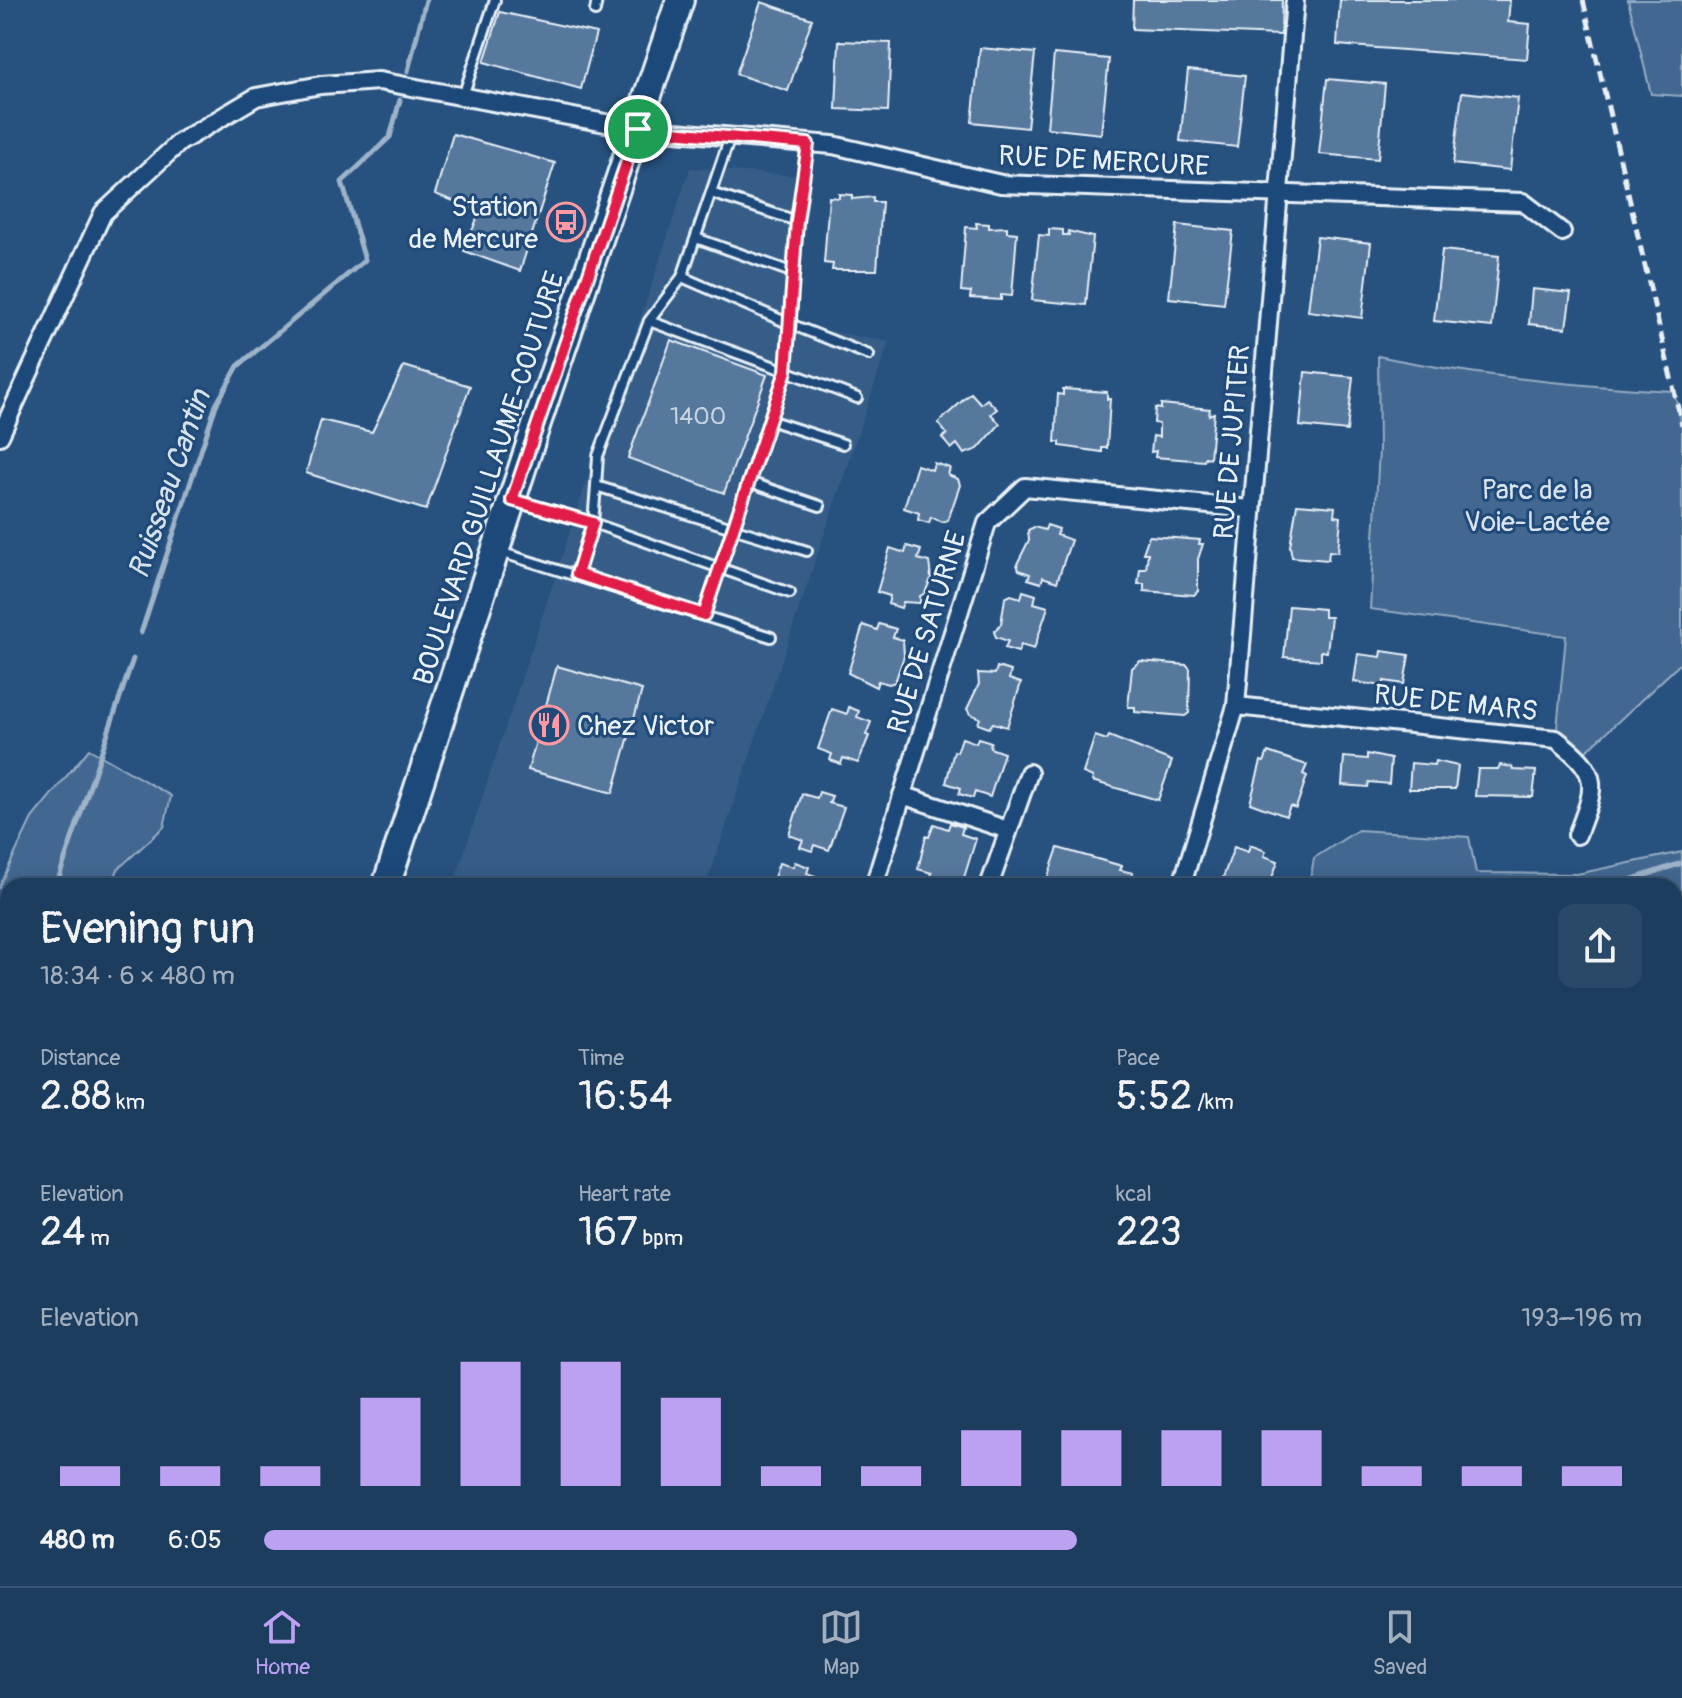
<!DOCTYPE html>
<html lang="en">
<head>
<meta charset="utf-8">
<style>
  :root { --surface:#1d3d5f; --page:#2a4868; --text:#f1f3f6; --muted:#a0aebd; --line:#3b5674; --accent:#bca0f2 }
  body { margin:0; font-family:Pangolin,sans-serif; background:var(--page); color:var(--text); height:100vh; display:flex; flex-direction:column; font-size:30px; white-space:nowrap }
  * { box-sizing:border-box; margin:0 }
  p { font-size:26px; color:var(--muted) }
  .icon { flex:none; width:44px; height:44px; fill:none; stroke:currentColor; stroke-width:2; stroke-linecap:round; stroke-linejoin:round }
  .map { position:relative; flex:1; overflow:hidden }
  .details { position:absolute; left:0px; top:878px; width:1682px; height:708px; display:flex; flex-direction:column; background:var(--surface); border-radius:24px 24px 0 0; box-shadow:0 4px 20px #0003,0 0 0 2px var(--line) }
  .details>* { flex:none }
  .pin { position:absolute; display:grid; place-items:center; width:68px; height:68px; color:#fff; margin:-34px; border:4px solid #fff; border-radius:50%; box-shadow:0 2px 8px #0007 }
  .round { display:grid; place-items:center; flex:none; width:84px; height:84px; border-radius:16px; background:var(--page) }
  .head { display:flex; align-items:center; justify-content:space-between; height:136px; padding:0 40px }
  h1 { font-size:44px; font-weight:600; line-height:60px }
  .figures { display:grid; grid-template-columns:repeat(3,1fr); gap:12px; height:136px; padding:8px 40px }
  .figures div { display:grid; align-content:center }
  .figures b { font-size:40px; font-weight:600 }
  .figures small { font-size:22px; font-weight:400 }
  .figures p { font-size:22px }
  .chart { height:224px; padding:16px 40px }
  .chart p { display:flex; justify-content:space-between }
  .chart svg { width:100%; height:144px; margin-top:8px; stroke:var(--accent); stroke-width:6 }
  ul { padding:0 40px; list-style:none; font-size:26px }
  li { display:grid; grid-template-columns:128px 96px 1fr; align-items:center; height:60px }
  li i { height:20px; border-radius:10px; background:var(--accent) }
  .tabs { display:flex; justify-content:space-around; align-items:center; height:112px; border-top:2px solid var(--line); background:var(--surface); font-size:22px; color:var(--muted) }
  .tabs a { display:grid; justify-items:center; gap:4px }
  .tabs .selected { color:var(--accent) }
  .map>svg:first-child { display:block }
  .built { fill:#355d88 }
  .green { fill:#436891; stroke:#96acc4; stroke-width:2 }
  .lines { fill:none; stroke-linecap:round; stroke-linejoin:round }
  .stream { stroke:#9db3c9; stroke-width:5 }
  .building { fill:#57789d; stroke:#e8f1f8; stroke-width:2 }
  .lane-casing { stroke:#e8f1f8; stroke-width:14 }
  .street-casing { stroke:#e8f1f8; stroke-width:22 }
  .secondary-casing { stroke:#e8f1f8; stroke-width:30 }
  .primary-casing { stroke:#e8f1f8; stroke-width:32 }
  .lane { stroke:#1f4a7a; stroke-width:8 }
  .street { stroke:#1f4a7a; stroke-width:16 }
  .secondary { stroke:#1f4a7a; stroke-width:24 }
  .primary { stroke:#1f4a7a; stroke-width:26 }
  .rail { stroke:#e8f1f8; stroke-width:5; stroke-dasharray:12 6; stroke-linecap:butt }
  .route-casing { stroke:#fff; stroke-width:16 }
  .route { stroke:#e11d48; stroke-width:10 }
  .labels { text-anchor:middle; stroke-width:6; stroke-linejoin:round; paint-order:stroke }
  .number-label { font-size:24px; fill:#c4d3e1 }
  .street-label { font-size:28px; fill:#e8f1f8; stroke:#1f4a7a }
  .poi-label { font-size:28px; fill:#e8f1f8; stroke:#1f4a7a; text-anchor:end }
  .park-label { font-size:28px; fill:#d8e3ee; stroke:#1f4a7a }
  .water-label { font-size:30px; font-style:italic; fill:#d5e2ec; stroke:#1f4a7a }
</style>
</head>
<body>
<div class="map">
<svg width="1682" height="1586" viewBox="0 0 1682 1586">
  <rect width="100%" height="100%" fill="#27517f"/>
  <filter id="ink" filterUnits="userSpaceOnUse"><feTurbulence type="fractalNoise" baseFrequency=".0125" numOctaves="2"/><feDisplacementMap in="SourceGraphic" scale="16" xChannelSelector="R" yChannelSelector="G"/><feConvolveMatrix kernelMatrix="1 2 1 2 8 2 1 2 1" color-interpolation-filters="sRGB"/></filter>
  <g filter="url(#ink)">
    <g class="built">
      <polygon points="690,168 812,177 795,325 889,342 706,886 453,886"/>
      <polygon points="1682,1431 1682,1586 1446,1586 1454,1578 1674,1578 1674,1435"/>
      <polygon points="0,1558 8,1561 8,1578 58,1578 81,1586 0,1586"/>
      <polygon points="486,1578 738,1578 750,1586 485,1586"/>
    </g>
    <g class="green">
      <polygon points="1628,0 1682,0 1682,96 1651,94"/>
      <path d="M1378,356C1474,376 1576,386 1674,391L1682,425V662L1580,757L1556,739L1566,636L1370,609L1379,450Z"/>
      <polygon points="89,749 171,796 164,827 118,869 111,886 8,886 8,1033 0,1037 0,885 32,818"/>
      <polygon points="1358,830 1469,837 1476,873 1577,874 1682,852 1682,967 1674,949 1674,886 1309,886 1314,858"/>
      <polygon points="923,1578 1166,1578 1182,1586 932,1586"/>
      <polygon points="1239,1578 1327,1578 1319,1586 1227,1586"/>
    </g>
    <g class="lines">
      <g class="stream">
        <polyline points="408,71 426,0"/>
        <polyline points="141,633 216,405 238,366 365,260 342,182 390,137 400,100"/>
        <polyline points="56,886 133,659"/>
        <polyline points="1612,886 1682,863"/>
        <polyline points="0,948 8,942"/>
      </g>
    </g>
    <g class="building">
      <polygon points="1133,0 1282,0 1281,35 1132,29"/>
      <polygon points="1340,0 1510,0 1508,22 1530,24 1527,59 1337,45"/>
      <polygon points="761,2 812,19 788,91 736,74"/>
      <polygon points="500,12 596,33 581,89 484,62"/>
      <polygon points="839,41 891,43 888,111 836,109"/>
      <polygon points="980,48 1035,53 1027,128 972,122"/>
      <polygon points="1054,54 1109,59 1101,134 1047,128"/>
      <polygon points="1188,70 1245,76 1237,147 1180,141"/>
      <polygon points="1327,79 1385,84 1378,159 1319,154"/>
      <polygon points="1462,92 1518,98 1510,170 1453,164"/>
      <polygon points="453,134 555,163 520,271 464,251 480,211 435,194"/>
      <polygon points="839,194 852,195 852,199 873,197 873,202 882,202 877,270 832,270 833,264 824,263 829,197 839,198"/>
      <polygon points="976,223 989,224 989,228 1007,227 1007,232 1017,233 1012,296 1001,295 1001,300 970,298 971,292 961,291 966,227 977,228"/>
      <polygon points="1177,225 1233,231 1224,304 1169,298"/>
      <polygon points="1049,229 1063,230 1063,235 1069,235 1068,231 1093,237 1086,305 1032,300 1039,235 1049,236"/>
      <polygon points="1317,237 1371,243 1362,318 1308,311"/>
      <polygon points="1442,250 1499,256 1492,327 1434,321"/>
      <polygon points="1532,289 1571,293 1566,328 1529,324"/>
      <polygon points="671,340 767,375 724,493 628,458"/>
      <polygon points="404,366 470,386 426,510 306,473 321,420 372,432"/>
      <polygon points="1305,372 1353,377 1347,431 1300,426"/>
      <polygon points="1063,389 1107,392 1107,399 1110,399 1107,448 1102,448 1102,452 1060,446 1060,442 1055,442 1058,394 1063,395"/>
      <polygon points="971,393 981,404 987,399 997,409 991,414 1000,424 978,449 964,454 957,444 951,449 942,438 947,434 938,423"/>
      <polygon points="1161,404 1210,409 1209,415 1214,413 1210,458 1205,457 1204,461 1155,457 1156,451 1151,452 1153,436 1159,437 1159,424 1154,423 1155,408 1161,409"/>
      <polygon points="934,463 950,468 948,475 958,479 960,485 948,520 942,522 931,517 929,523 918,520 919,513 904,508 917,465 932,470"/>
      <polygon points="1297,504 1335,507 1334,516 1341,517 1338,552 1329,551 1328,560 1292,557 1290,546"/>
      <polygon points="1047,525 1059,529 1057,535 1071,540 1057,582 1043,577 1041,583 1028,579 1030,574 1019,570 1017,564 1029,540 1028,530 1034,527 1045,530"/>
      <polygon points="1149,536 1200,540 1199,544 1203,544 1198,559 1198,591 1194,595 1144,591 1144,584 1138,584 1140,569 1146,569 1148,553 1143,553"/>
      <polygon points="907,546 921,550 918,559 929,562 931,578 925,593 920,596 920,603 903,602 901,608 888,604 890,596 877,592 890,548 905,553"/>
      <polygon points="1023,591 1036,595 1034,603 1048,607 1034,649 1021,645 1018,652 1005,648 1008,641 996,637 994,632 1001,624 1005,598 1011,595 1021,598"/>
      <polygon points="1289,606 1324,609 1324,617 1331,617 1327,652 1321,651 1321,660 1284,657"/>
      <polygon points="879,624 896,629 893,637 903,640 904,656 895,682 889,684 878,681 876,687 848,673 863,625 877,630"/>
      <polygon points="1382,651 1409,655 1404,684 1384,681 1383,686 1354,682 1358,654 1381,657"/>
      <polygon points="1140,661 1187,665 1190,669 1189,713 1185,716 1135,712 1135,707 1128,707 1132,668"/>
      <polygon points="557,666 642,690 613,793 528,770"/>
      <polygon points="997,667 1011,671 1009,679 1021,683 1007,727 993,723 989,728 978,724 980,718 970,714 967,709 979,684 978,673 995,674"/>
      <polygon points="849,707 859,711 857,717 871,722 866,735 869,736 858,763 843,758 841,764 830,760 832,754 818,749 832,709 847,714"/>
      <polygon points="1095,736 1107,740 1109,736 1172,761 1158,800 1092,781 1093,777 1083,773"/>
      <polygon points="962,738 976,743 978,738 991,742 990,748 1004,753 990,797 975,792 973,798 959,794 961,788 946,783 954,751 957,752"/>
      <polygon points="1268,752 1307,765 1303,774 1307,776 1296,808 1290,806 1286,816 1250,803 1261,761 1264,762"/>
      <polygon points="1367,754 1391,759 1389,784 1369,782 1368,787 1342,785 1344,757 1367,759"/>
      <polygon points="1435,761 1458,766 1455,789 1409,789 1411,763 1434,765"/>
      <polygon points="1500,765 1512,767 1513,770 1536,771 1533,797 1475,796 1478,769 1498,769"/>
      <polygon points="819,792 832,796 829,803 844,807 829,850 814,845 812,851 800,847 803,840 789,835 802,794 817,798"/>
      <polygon points="950,823 963,827 961,834 976,839 962,884 946,879 944,884 930,880 932,873 918,869 926,836 929,837 934,824 948,829"/>
      <polygon points="1250,845 1266,851 1264,856 1278,861 1269,886 1220,886 1234,847 1248,852"/>
      <polygon points="1058,848 1122,866 1120,870 1133,873 1128,886 1045,885"/>
      <polygon points="795,862 809,867 807,873 821,878 818,886 771,886 779,863 793,867"/>
    </g>
    <g class="lines">
      <g class="lane-casing">
        <g id="lane">
          <polyline points="595,11 597,0"/>
          <polyline points="463,96 495,0"/>
          <polyline points="808,144 797,221 790,324 869,355"/>
          <polyline points="711,193 797,221"/>
          <polyline points="696,238 794,273"/>
          <polyline points="649,321 682,277"/>
          <polyline points="769,420 843,444"/>
          <polyline points="749,482 820,506"/>
          <polyline points="596,486 598,456 649,321 786,371 790,324 682,277 730,137"/>
          <polyline points="517,501 593,523 790,593"/>
          <polyline points="500,552 771,637"/>
          <polyline points="577,574 593,523 596,486 807,551"/>
          <polyline points="704,615 786,371 857,398"/>
          <polyline points="1674,1508 1682,1506"/>
          <polyline points="1430,1578 1439,1586"/>
          <polyline points="1653,1578 1655,1586"/>
        </g>
      </g>
      <g class="street-casing">
        <g id="street">
          <polyline points="0,436 103,213 180,142 256,97 321,85 379,81 638,129 833,145 1001,184 1523,202 1562,232"/>
          <path d="M1236,706L1556,739C1602,774 1596,786 1577,835"/>
          <polyline points="902,795 1008,830"/>
          <polyline points="1183,881 1236,706 1295,0"/>
          <polyline points="874,886 987,523 1025,487 1250,509"/>
          <polyline points="989,886 1029,773"/>
          <polyline points="834,1586 840,1578"/>
          <polyline points="1376,1586 1386,1578"/>
          <polyline points="1397,1586 1402,1578"/>
        </g>
      </g>
      <g class="secondary-casing">
        <g id="secondary">
          <polyline points="789,1578 801,1586"/>
          <polyline points="858,1578 869,1586"/>
        </g>
      </g>
      <g class="primary-casing">
        <g id="primary">
          <polyline points="386,886 537,423 680,0"/>
          <polyline points="155,1586 157,1578"/>
        </g>
      </g>
      <use href="#lane" class="lane"/>
      <use href="#street" class="street"/>
      <use href="#secondary" class="secondary"/>
      <use href="#primary" class="primary"/>
      <polyline class="rail" points="1583,0 1682,425"/>
    </g>
  </g>
  <g class="lines" filter="url(#ink)">
    <g class="route-casing">
      <polygon id="route" points="638,129 808,144 797,221 786,371 704,615 577,574 593,523 512,500"/>
    </g>
    <use href="#route" class="route"/>
  </g>
  <defs>
    <g id="bus-ring" transform="scale(2)"><circle r="9.5" fill="#1f4a7a" stroke="#ff9aa2" stroke-width="1.5"/><path d="M-5-6H5V4H4V6H2V4H-2V6H-4V4H-5ZM-3.5-4V0h7V-4ZM-3.5 1.2v1.5H-2V1.2ZM2 1.2v1.5H3.5V1.2Z" fill="#ff9aa2"/></g>
    <g id="restaurant-ring" transform="scale(2)"><circle r="9.5" fill="#1f4a7a" stroke="#ff9aa2" stroke-width="1.5"/><path d="M-5-6h1v4h1v-4h1v4h1v-4h1v5L-1.5 .5V6h-2V.5L-5-1ZM5-6V6H3V1.5H1.5Q1.5-4 5-6Z" fill="#ff9aa2"/></g>
  </defs>
  <g fill-rule="evenodd">
    <use href="#bus-ring" x="566" y="222"/>
    <use href="#restaurant-ring" x="549" y="725"/>
  </g>
  <g class="labels">
    <g class="number-label">
      <text x="698" y="424">1400</text>
    </g>
    <g class="street-label">
      <text transform="translate(1104 160) rotate(3)" y="10">RUE DE MERCURE</text>
      <text transform="translate(1231 442) rotate(-85)" y="10">RUE DE JUPITER</text>
      <text transform="translate(488 478) rotate(-72)" y="10">BOULEVARD GUILLAUME-COUTURE</text>
      <text transform="translate(926 632) rotate(-73)" y="10">RUE DE SATURNE</text>
      <text transform="translate(1456 702) rotate(6)" y="10">RUE DE MARS</text>
    </g>
    <g class="poi-label">
      <text x="538" y="216">Station<tspan x="538" dy="32">de Mercure</tspan></text>
      <text x="577" y="735" text-anchor="start">Chez Victor</text>
    </g>
    <g class="park-label">
      <text x="1537" y="499">Parc de la<tspan x="1537" dy="32">Voie-Lactée</tspan></text>
    </g>
    <g class="water-label">
      <text transform="translate(169 484) rotate(-71)" y="10">Ruisseau Cantin</text>
    </g>
  </g>
</svg>
<div class="pin" style="left:638px;top:129px;background:#1e9e55"><svg class="icon" aria-label="arrive" viewBox="0 0 24 24"><path d="M6 21V4h12l-3 4 3 4H6"/></svg></div>
<section class="details">
<div class="head"><div><h1>Evening run</h1><p>18:34 · 6 × 480 m</p></div><a class="round"><svg class="icon" aria-label="share" viewBox="0 0 24 24"><path d="M12 15V3M7 8l5-5 5 5M5 13v7h14v-7"/></svg></a></div>
<div class="figures">
<div><p>Distance</p><b>2.88<small> km</small></b></div>
<div><p>Time</p><b>16:54</b></div>
<div><p>Pace</p><b>5:52<small> /km</small></b></div>
</div>
<div class="figures">
<div><p>Elevation</p><b>24<small> m</small></b></div>
<div><p>Heart rate</p><b>167<small> bpm</small></b></div>
<div><p>kcal</p><b>223</b></div>
</div>
<div class="chart"><p><span>Elevation</span>193–196 m</p>
<svg viewBox="0 0 160 44" preserveAspectRatio="none"><path d="M5 44V38M15 44V38M25 44V38M35 44V17M45 44V6M55 44V6M65 44V17M75 44V38M85 44V38M95 44V27M105 44V27M115 44V27M125 44V27M135 44V38M145 44V38M155 44V38"/></svg>
</div>
<ul>
<li><b>480 m</b>6:05<i style="width:59%"></i></li>
</ul>
</section>
</div>
<nav class="tabs">
<a class="selected"><svg class="icon" aria-label="home" viewBox="0 0 24 24"><path d="M3 11l9-7 9 7M6 9v11h12V9"/></svg>Home</a>
<a><svg class="icon" aria-label="map" viewBox="0 0 24 24"><path d="M3 6l6-2 6 2 6-2v14l-6 2-6-2-6 2zM9 4v14M15 6v14"/></svg>Map</a>
<a><svg class="icon" aria-label="saved" viewBox="0 0 24 24"><path d="M7 4h10v16l-5-4-5 4z"/></svg>Saved</a>
</nav>
</body>
</html>
